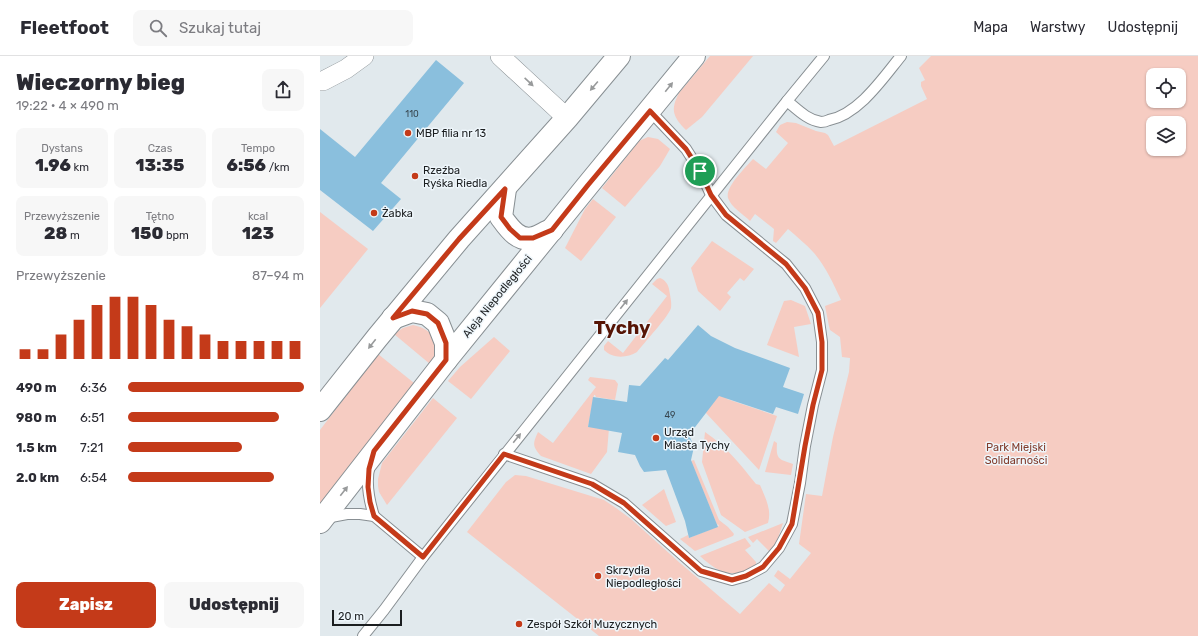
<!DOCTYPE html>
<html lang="pl">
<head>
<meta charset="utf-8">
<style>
  :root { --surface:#fff; --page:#f7f7f7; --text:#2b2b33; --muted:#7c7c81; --line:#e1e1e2; --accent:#c43a19 }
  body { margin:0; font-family:Rubik,sans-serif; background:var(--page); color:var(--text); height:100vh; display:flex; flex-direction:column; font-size:15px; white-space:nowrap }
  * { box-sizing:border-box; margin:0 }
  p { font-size:13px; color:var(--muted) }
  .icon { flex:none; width:22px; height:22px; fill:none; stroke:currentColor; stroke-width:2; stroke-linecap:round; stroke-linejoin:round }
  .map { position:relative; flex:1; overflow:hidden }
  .drawer { display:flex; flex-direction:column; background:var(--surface); width:320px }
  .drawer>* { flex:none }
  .controls { position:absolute; left:826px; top:12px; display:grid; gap:8px }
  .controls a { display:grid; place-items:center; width:40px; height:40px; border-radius:8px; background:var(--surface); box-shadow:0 1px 3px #0004; font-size:20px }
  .scale { position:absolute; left:12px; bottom:10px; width:70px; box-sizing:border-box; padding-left:4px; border:2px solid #1b1e20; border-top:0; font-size:11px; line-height:14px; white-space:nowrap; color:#1b1e20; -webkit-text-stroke:3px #eef6fb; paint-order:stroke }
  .pin { position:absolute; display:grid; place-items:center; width:34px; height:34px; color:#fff; margin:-17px; border:2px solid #fff; border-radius:50%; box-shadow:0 1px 4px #0007 }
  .round { display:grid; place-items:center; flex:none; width:42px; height:42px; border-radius:8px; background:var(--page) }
  .head { display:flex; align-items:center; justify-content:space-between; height:68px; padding:0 16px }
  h1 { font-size:22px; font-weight:800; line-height:30px }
  .metrics { display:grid; grid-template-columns:repeat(3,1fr); gap:6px; height:68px; padding:4px 16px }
  .metrics div { display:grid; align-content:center; border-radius:8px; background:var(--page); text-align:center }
  .metrics b { font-size:17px; font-weight:800 }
  .metrics small { font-size:11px; font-weight:400 }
  .metrics p { font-size:11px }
  .chart { height:112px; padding:8px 16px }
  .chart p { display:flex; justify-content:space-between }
  .chart svg { width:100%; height:72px; margin-top:4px; stroke:var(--accent); stroke-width:6 }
  .button { display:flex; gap:8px; margin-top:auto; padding:8px 16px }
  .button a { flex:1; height:46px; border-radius:8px; background:var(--accent); color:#fff; font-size:16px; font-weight:800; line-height:46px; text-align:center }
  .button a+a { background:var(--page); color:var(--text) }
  ul { padding:0 16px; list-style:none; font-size:13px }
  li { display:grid; grid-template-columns:64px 48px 1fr; align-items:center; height:30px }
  li i { height:10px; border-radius:5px; background:var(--accent) }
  header { display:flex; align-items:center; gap:24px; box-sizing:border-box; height:56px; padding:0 20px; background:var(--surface); border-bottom:1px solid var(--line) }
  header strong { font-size:19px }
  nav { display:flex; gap:22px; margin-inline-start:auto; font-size:14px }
  .search { width:280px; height:36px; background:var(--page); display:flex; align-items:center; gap:10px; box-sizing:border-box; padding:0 14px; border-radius:8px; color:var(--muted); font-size:15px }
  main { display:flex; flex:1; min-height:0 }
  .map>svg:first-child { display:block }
  .green { fill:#f6ccc2; fill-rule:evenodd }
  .building { fill:#8abfdd }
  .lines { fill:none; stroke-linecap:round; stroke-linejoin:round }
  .service-casing { stroke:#888f93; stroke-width:12 }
  .minor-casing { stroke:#888f93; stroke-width:20 }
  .tertiary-casing { stroke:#888f93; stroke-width:24 }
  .service { stroke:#fff; stroke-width:10 }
  .minor { stroke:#fff; stroke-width:19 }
  .tertiary { stroke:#fff; stroke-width:22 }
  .oneway { fill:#989a9b }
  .route-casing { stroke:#fff; stroke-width:8 }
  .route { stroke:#c43a19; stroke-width:5 }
  .poi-dot { fill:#c43a19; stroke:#eef6fb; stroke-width:1.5 }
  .labels { text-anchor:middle; stroke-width:3; stroke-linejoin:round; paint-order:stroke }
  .number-label { font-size:9px; fill:#37464f }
  .poi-label { font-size:11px; fill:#1b1e20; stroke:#eef6fb; text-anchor:start }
  .street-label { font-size:11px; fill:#1b1e20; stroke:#eef6fb }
  .park-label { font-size:11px; fill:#823c2c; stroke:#eef6fb }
  .town-label { font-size:19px; font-weight:bold; fill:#561405; stroke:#eef6fb }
</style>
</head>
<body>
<header>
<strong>Fleetfoot</strong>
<div class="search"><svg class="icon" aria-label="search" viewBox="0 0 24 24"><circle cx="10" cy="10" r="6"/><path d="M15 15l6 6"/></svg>Szukaj tutaj</div>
<nav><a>Mapa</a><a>Warstwy</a><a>Udostępnij</a></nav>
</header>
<main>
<section class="drawer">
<div class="head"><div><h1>Wieczorny bieg</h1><p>19:22 · 4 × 490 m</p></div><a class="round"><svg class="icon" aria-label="share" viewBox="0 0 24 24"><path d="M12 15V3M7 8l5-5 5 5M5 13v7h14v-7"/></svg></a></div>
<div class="metrics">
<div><p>Dystans</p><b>1.96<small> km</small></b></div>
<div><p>Czas</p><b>13:35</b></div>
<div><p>Tempo</p><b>6:56<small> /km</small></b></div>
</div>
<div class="metrics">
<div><p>Przewyższenie</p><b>28<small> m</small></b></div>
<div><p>Tętno</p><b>150<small> bpm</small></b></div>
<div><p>kcal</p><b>123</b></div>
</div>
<div class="chart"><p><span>Przewyższenie</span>87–94 m</p>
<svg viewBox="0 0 160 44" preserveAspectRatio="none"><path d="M5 44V38M15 44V38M25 44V29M35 44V20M45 44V11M55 44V6M65 44V6M75 44V11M85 44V20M95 44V24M105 44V29M115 44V33M125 44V33M135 44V33M145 44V33M155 44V33"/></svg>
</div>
<ul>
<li><b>490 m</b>6:36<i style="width:100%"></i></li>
<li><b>980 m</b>6:51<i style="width:86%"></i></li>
<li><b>1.5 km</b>7:21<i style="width:65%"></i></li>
<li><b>2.0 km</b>6:54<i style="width:83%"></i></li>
</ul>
<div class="button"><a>Zapisz</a><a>Udostępnij</a></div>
</section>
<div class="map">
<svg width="878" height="580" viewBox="0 0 878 580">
  <rect width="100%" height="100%" fill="#e1e9ed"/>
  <g class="green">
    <path d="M390,0H433L382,61L366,74C353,61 350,54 359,37Z"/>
    <path d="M611,0H878V580H279L147,476L186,426L195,419L206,420L284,444L296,452L311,463L360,507L420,558L449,527L460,536L465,529L454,520L458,514L470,523L491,497L479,488L486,438L502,440L513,381L529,316L530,302L522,301L520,281L510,274L509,270L505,250L521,244C513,227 506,211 494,197C486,188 477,181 468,173L456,187L453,185L454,173L435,158L430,165C423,158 411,151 408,142C405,131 426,111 433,103L446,113L468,87L456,76L460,69L467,66L476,67L496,75L505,77L508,79L514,90L607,43L601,30V26L605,24L599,12ZM833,19H859V45H833ZM833,67H859V93H833Z"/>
    <polygon points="328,81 338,83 350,93 340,110 305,151 282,132 319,85"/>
    <polygon points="273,143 296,161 261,205 245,192 265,153"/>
    <polygon points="0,156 48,193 0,252"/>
    <polygon points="392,185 434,213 424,225 420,222 407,237 411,241 400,255 378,235 371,212"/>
    <path d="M340,222C345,224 348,228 349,233C350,239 352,247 351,252C349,260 323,288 317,296C307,302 293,303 284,294V290L288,285L303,297L347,240L332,228L337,223Z"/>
    <polygon points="471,244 485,250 491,268 474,271 479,301 447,289 464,245"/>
    <path d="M93,269C114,273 122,289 110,308L74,278L83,272Z"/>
    <polygon points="174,281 190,295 151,343 128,325 140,311"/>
    <polygon points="58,298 94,327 0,448 0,374"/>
    <path d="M270,321L295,324L298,328L295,344L276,341L275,339H274L268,371H270V370L289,372L287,396L271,418L221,400C212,390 213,387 218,376L233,387L276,331L268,324Z"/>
    <polygon points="399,330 407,343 457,360 439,414 386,357 381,354"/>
    <polygon points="113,342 137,362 67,449 59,436 58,430 58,423 62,407"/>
    <path d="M385,376C407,391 420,408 436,428L440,429C445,441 452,453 448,467L425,476L401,459L382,406Z"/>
    <path d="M454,385L457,387C456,403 458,403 473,408L471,419L445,416Z"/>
    <polygon points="374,404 399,464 408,471 414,478 413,480 375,495 360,483 368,479 369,482 399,470 398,468 397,469 371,405"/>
    <polygon points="344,433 356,466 346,470 322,449"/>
    <polygon points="463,467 458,482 452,494 449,495 437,483 433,487 428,481"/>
    <path d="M425,482L431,490L425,494L436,506V508C433,512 430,513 426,515C407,522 393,512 380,500Z"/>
  </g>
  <g class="building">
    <polygon points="116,4 144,27 61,127 81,143 53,175 0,134 0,73 35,101"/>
    <polygon points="378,269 391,280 415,292 470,312 463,331 484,338 478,358 456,351 453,358 399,340 369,379 374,391 371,404 398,471 369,482 365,465 346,414 324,416 320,410 315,399 298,396 302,377 268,371 273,341 307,346 309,329 320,330 345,302 348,304"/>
  </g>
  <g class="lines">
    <g class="service-casing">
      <g id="service">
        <path d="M504,0L467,45C477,53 487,64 501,66C503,66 507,65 509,64C539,58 563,22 581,0"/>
        <polyline points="184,398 272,428 304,447 381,515 412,524 426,520 443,511 459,492 472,468 480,427 485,390 493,349 502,314 502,286 498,257 485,232 466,208 406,159 391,139 380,115 366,93 330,55"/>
        <path d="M50,409C45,426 49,444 54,460"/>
        <polyline points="7,464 11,461 27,458 40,458 54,460 103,501"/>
        <polyline points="43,580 64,554 103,501 467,45"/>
      </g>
    </g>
    <g class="minor-casing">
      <g id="minor">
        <polyline points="180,0 247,62"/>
        <polyline points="0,25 3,25 26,13 44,0"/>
      </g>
    </g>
    <g class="tertiary-casing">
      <g id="tertiary">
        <path d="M185,133L181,161C189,172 198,186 214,182C220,180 226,176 232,174"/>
        <polyline points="73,262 92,255 107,258 118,267 126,287 126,304"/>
        <polyline points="0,354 57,282 139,183 247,62 299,0"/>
        <polyline points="0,466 126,304 268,129 374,0"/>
      </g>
    </g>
    <use href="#service" class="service"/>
    <use href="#minor" class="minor"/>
    <use href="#tertiary" class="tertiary"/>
  </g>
  <defs><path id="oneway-solid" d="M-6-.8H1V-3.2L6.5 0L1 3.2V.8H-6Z"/></defs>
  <g class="oneway">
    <use href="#oneway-solid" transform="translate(209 26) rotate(43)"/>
    <use href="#oneway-solid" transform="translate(274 30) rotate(130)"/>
    <use href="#oneway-solid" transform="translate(349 31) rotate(-51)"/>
    <use href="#oneway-solid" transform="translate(304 248) rotate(-52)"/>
    <use href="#oneway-solid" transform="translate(52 288) rotate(128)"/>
    <use href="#oneway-solid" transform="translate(197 382) rotate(-51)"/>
    <use href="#oneway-solid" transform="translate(24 435) rotate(-52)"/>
  </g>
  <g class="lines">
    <g class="route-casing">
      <polygon id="route" points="330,55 366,93 380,115 391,139 406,159 466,208 485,232 498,257 502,286 502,314 493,349 485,390 472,468 459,492 443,511 426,520 412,524 381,515 304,447 272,428 184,398 103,501 54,460 50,446 48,431 49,413 54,395 126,304 126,287 118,267 107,258 92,255 73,262 139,183 185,133 181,161 190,173 200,182 213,182 232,174 268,129"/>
    </g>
    <use href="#route" class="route"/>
  </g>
  <g class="poi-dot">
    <circle cx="88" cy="77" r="4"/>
    <circle cx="95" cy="120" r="4"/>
    <circle cx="54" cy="157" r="4"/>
    <circle cx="336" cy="382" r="4"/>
    <circle cx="278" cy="520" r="4"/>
    <circle cx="199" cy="568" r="4"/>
  </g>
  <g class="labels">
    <g class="number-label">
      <text x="92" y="61">110</text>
      <text x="350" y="362">49</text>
    </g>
    <g class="poi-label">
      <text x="96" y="81">MBP filia nr 13</text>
      <text x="103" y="118">Rzeźba<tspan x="103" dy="13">Ryśka Riedla</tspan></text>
      <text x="62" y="161">Żabka</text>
      <text x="344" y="380">Urząd<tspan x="344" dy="13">Miasta Tychy</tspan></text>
      <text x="286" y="518">Skrzydła<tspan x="286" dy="13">Niepodległości</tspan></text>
      <text x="207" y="572">Zespół Szkół Muzycznych</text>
    </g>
    <g class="street-label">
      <text transform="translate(177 240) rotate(-51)" y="4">Aleja Niepodległości</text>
    </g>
    <g class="park-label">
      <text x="696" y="395">Park Miejski<tspan x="696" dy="13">Solidarności</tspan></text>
    </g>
    <g class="town-label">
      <text x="302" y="278">Tychy</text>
    </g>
  </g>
</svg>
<div class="controls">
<a><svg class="icon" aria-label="locate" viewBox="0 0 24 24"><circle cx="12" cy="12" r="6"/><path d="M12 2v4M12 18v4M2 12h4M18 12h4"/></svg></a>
<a><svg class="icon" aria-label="layers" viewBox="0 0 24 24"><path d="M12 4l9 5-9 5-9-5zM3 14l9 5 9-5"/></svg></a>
</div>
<div class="scale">20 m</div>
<div class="pin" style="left:380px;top:115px;background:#1e9e55"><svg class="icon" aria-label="arrive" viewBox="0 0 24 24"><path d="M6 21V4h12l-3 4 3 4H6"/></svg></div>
</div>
</main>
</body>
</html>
